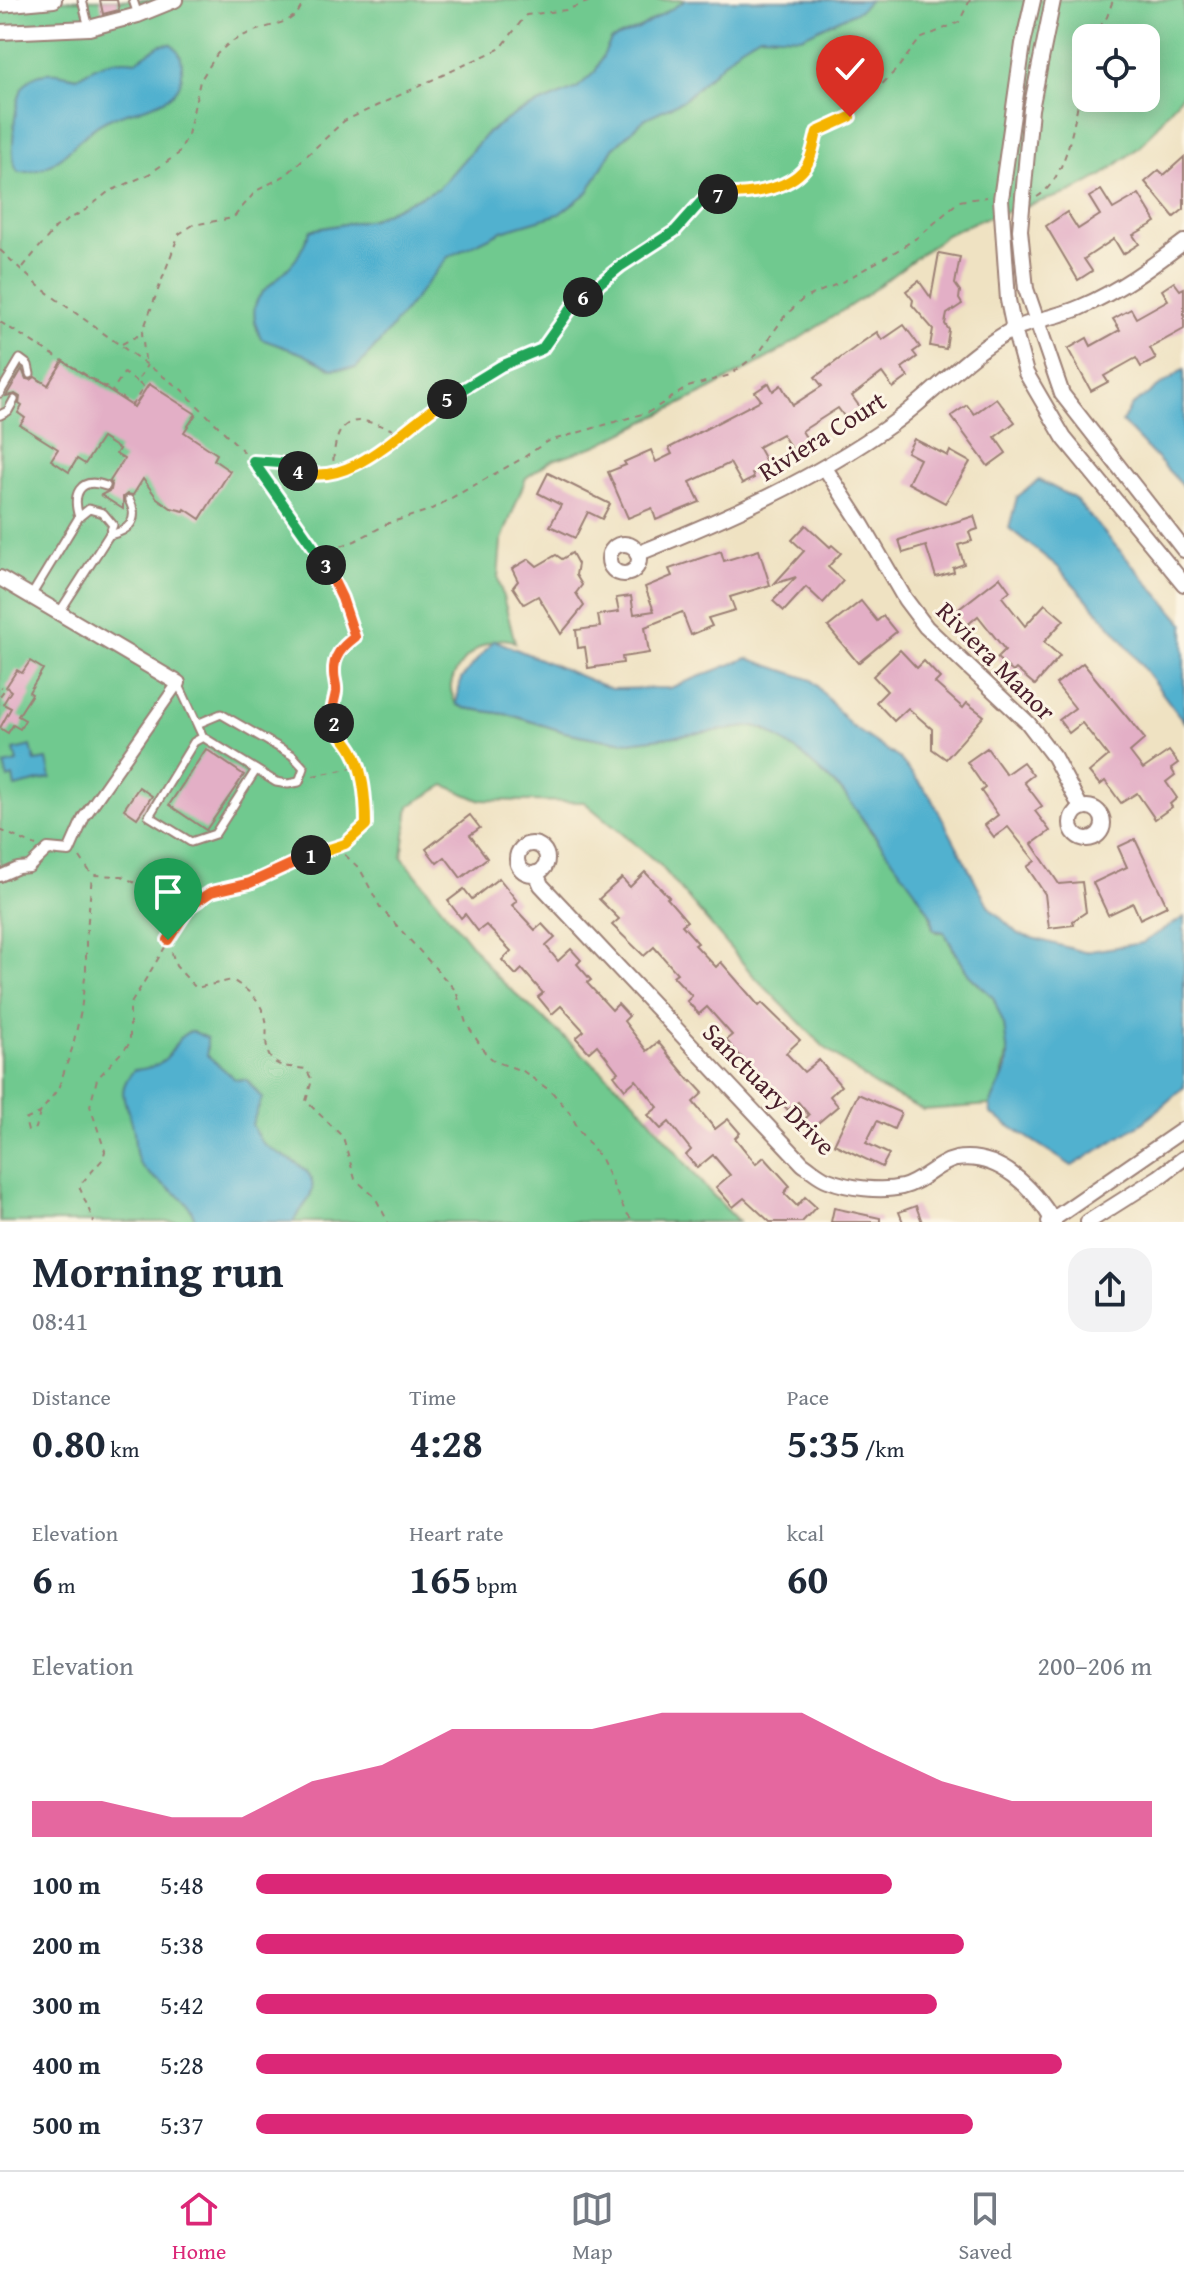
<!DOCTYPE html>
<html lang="en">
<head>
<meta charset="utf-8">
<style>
  :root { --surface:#fff; --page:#f2f2f3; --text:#1f2937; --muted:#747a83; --line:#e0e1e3; --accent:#db2777 }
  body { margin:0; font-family:"Gentium Book Plus",serif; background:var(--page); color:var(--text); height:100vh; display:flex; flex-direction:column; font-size:30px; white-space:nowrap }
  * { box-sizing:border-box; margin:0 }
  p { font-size:26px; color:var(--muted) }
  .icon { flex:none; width:44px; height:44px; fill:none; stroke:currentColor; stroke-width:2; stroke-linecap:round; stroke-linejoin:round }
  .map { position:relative; height:1222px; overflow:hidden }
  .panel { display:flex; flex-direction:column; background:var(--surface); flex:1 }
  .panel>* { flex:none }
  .fabs { position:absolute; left:1072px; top:24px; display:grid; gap:16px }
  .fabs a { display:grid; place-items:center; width:88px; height:88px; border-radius:16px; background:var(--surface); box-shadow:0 4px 20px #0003; font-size:40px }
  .pin { position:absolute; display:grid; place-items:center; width:68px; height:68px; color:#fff; margin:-82px -34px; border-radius:50% 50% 50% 0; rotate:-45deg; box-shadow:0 0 8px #0007 }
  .pin .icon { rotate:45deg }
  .km { position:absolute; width:40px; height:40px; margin:-20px; border-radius:50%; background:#222; color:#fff; font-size:22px; line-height:40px; text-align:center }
  .round { display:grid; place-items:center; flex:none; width:84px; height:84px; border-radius:24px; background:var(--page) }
  .headline { display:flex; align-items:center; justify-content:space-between; height:136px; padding:0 32px }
  h1 { font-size:44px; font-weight:800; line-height:60px }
  .figures { display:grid; grid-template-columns:repeat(3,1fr); gap:12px; height:136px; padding:8px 32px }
  .figures div { display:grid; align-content:center }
  .figures b { font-size:40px; font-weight:800 }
  .figures small { font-size:22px; font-weight:400 }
  .figures p { font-size:22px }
  .chart { height:224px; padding:16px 32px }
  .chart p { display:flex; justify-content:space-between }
  .chart svg { width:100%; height:144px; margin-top:8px; fill:var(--accent); opacity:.7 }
  ul { padding:0 32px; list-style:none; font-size:26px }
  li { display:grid; grid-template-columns:128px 96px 1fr; align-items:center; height:60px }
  li i { height:20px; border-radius:10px; background:var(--accent) }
  .tab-bar { display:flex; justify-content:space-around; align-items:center; height:112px; border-top:2px solid var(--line); background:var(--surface); font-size:22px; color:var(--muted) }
  .tab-bar a { display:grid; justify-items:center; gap:4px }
  .tab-bar .selected { color:var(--accent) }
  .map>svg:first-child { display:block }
  .green { fill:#70c98f; stroke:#5d745d; stroke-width:2; fill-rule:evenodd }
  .water { fill:#51b1cf; stroke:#4e687d; stroke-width:2 }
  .building { fill:#e3afc6 }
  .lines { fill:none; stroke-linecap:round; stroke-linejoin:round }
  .service-casing { stroke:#9c8076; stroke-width:11 }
  .pedestrian-casing { stroke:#9c8076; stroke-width:14 }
  .minor-casing { stroke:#9c8076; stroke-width:18 }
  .path { stroke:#9c8076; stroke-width:2; stroke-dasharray:6 6; stroke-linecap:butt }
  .service { stroke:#fff; stroke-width:7 }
  .pedestrian { stroke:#fff; stroke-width:10 }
  .minor { stroke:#fff; stroke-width:14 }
  .split-1-casing { stroke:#fff; stroke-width:16 }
  .split-2-casing { stroke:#fff; stroke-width:16 }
  .split-3-casing { stroke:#fff; stroke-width:16 }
  .split-4-casing { stroke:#fff; stroke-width:16 }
  .split-5-casing { stroke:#fff; stroke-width:16 }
  .split-6-casing { stroke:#fff; stroke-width:16 }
  .split-7-casing { stroke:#fff; stroke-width:16 }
  .split-8-casing { stroke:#fff; stroke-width:16 }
  .split-1 { stroke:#f0652b; stroke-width:10 }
  .split-2 { stroke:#f5b400; stroke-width:10 }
  .split-3 { stroke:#f0652b; stroke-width:10 }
  .split-4 { stroke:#22a559; stroke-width:10 }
  .split-5 { stroke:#f5b400; stroke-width:10 }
  .split-6 { stroke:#22a559; stroke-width:10 }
  .split-7 { stroke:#22a559; stroke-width:10 }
  .split-8 { stroke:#f5b400; stroke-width:10 }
  .labels { text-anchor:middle; stroke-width:6; stroke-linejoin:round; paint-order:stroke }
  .street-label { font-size:26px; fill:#4a1f2b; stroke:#fcf5e5 }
</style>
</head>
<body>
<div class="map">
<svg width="1184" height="1222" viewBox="0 0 1184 1222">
  <rect width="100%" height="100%" fill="#fcf5e5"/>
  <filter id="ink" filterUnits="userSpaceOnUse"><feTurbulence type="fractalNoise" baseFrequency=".0125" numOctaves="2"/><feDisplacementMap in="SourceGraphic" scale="16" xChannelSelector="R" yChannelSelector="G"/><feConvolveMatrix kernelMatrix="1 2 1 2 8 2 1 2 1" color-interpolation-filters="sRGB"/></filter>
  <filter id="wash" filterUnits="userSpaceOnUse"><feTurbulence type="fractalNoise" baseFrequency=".006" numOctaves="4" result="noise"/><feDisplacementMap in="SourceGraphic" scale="32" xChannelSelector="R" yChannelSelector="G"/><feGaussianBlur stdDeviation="1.8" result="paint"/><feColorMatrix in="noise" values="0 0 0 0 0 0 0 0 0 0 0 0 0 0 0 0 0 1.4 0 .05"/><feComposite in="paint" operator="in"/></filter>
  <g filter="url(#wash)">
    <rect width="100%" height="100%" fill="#efe2c2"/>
    <path class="green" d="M0,0H1184V92L1142,145L1103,175L1072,192L979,220L946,235L865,296L777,353L705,392L598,445L550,461L526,478L501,542L498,578L515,642C492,630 455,661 451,685C450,692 453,697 456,704L464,708L511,715L565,732L600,739L629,742L755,726C787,737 816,765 840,789C851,801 860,815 869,829C886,852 933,899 932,927L937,932H944C952,947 960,963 970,976C976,984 987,989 993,997C1017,1032 1008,1070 990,1105L923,1110L877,1087L824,1047L752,974L660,865L584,802L479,800L445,785L409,806L402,857L496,976L635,1101L705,1187L739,1222H0ZM1086,38H1146V98H1086Z"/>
    <g class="water">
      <path d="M686,0H870L860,10L801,37L760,35L740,47L684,100L646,118L613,148L588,192L559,214L502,231L448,257L380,342L356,368L332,369L303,354L261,339C240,292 272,291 296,259C302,250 306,239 311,230L372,219L439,188L487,133L517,113L577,88L595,72L611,40L638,29Z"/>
      <path d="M171,44C181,51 182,59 182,71C183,108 129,108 105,121C73,137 60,175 18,172C8,159 15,107 21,91C22,87 29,80 33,77C47,69 63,74 77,77C97,65 112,57 136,61L160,45Z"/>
      <polygon points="1184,369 1184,487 1122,422 1131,406"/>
      <polygon points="1039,480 1074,498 1184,624 1184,722 1117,633 1058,567 1009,528 1017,497"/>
      <polygon points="494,640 611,689 670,688 747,658 812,680 850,725 900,759 931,797 989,907 1018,934 1084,952 1142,943 1184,917 1184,1087 1144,1122 1072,1166 991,1114 990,1105 1007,1068 1008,1055 1004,1025 993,997 969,975 944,932 933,930 932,917 915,890 842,791 800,753 765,729 755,726 629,742 600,739 565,732 511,715 464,708 456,704 461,679"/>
      <polygon points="31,746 35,761 47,759 51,778 15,787 13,777 8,779 4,765 17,762 14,750"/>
      <path d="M192,1031L207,1038V1055L235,1079L247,1080L262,1098L252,1124C254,1129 257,1136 261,1141C275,1158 324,1164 310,1196C306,1205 298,1213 293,1222H195C191,1192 154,1185 140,1164C133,1153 136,1139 133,1127C128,1103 113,1093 134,1070C180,1067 168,1037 192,1031Z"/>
    </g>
    <g id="blocks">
      <g class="building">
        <polygon points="100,0 117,0 119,10 103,14"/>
        <polygon points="1184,157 1184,209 1174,217 1145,182 1159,170 1164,175"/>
        <polygon points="1101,190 1113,209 1139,194 1156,222 1133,235 1139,244 1123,254 1114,239 1084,259 1092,271 1078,280 1046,226 1067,212 1078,229 1100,215 1089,197"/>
        <polygon points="939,253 960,257 955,284 960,291 959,299 962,304 947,314 945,324 949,330 946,349 930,346 933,329 912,305 913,300 906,291 919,281 931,298"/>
        <polygon points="1174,282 1180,290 1184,288 1184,329 1150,348 1156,359 1141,367 1136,358 1104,376 1108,382 1091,391 1068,349 1087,338 1091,346 1120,330 1113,319 1131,309 1136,318 1168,300 1162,290"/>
        <polygon points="904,325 920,347 913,352 917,357 902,368 908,377 893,388 882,373 852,396 864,413 849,423 838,408 802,431 810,444 795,454 782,434 758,447 768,465 752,474 754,478 742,484 730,463 690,482 700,502 656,520 652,508 628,518 608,472 626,465 624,462 651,450 656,462 672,454 669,448 761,400 755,392 769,383 773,391 781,385 793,405 822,386 815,377 861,343 877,332 882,340"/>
        <polygon points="63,361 134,407 149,384 196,414 184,432 217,454 214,460 230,471 200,519 185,509 184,511 171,508 157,498 143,479 133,495 127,494 123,497 123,509 101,495 111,490 112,485 110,481 124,459 116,454 119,449 102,438 85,464 77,459 69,472 51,460 58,449 20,425 25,418 18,413 22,406 19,404 20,397 15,394 6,396 22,369 26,379 31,380 35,377 48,385"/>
        <polygon points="996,398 1015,422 995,437 1006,453 988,466 951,416 967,405 974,414"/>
        <polygon points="914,439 948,456 950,451 970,462 945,503 908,483 920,459 907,452"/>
        <polygon points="548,473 610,504 602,519 588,512 575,538 550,526 561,505 538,493"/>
        <polygon points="974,516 978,529 969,532 972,541 958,545 964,564 953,568 954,572 936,577 926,546 903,553 899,540"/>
        <polygon points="806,525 830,547 832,545 841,553 828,567 843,581 823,603 806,587 784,611 773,601 796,577 774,584 804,551 792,540"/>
        <polygon points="759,550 770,585 730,597 735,610 708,618 712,626 691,635 682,612 645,627 649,653 622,657 623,663 588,668 585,647 578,648 576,630 600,627 598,615 619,612 616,598 631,596 634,614 654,611 645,587 672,576 669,569 721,551 724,561"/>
        <polygon points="572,553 578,564 576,575 582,585 576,593 584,606 561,634 538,596 524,604 513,587 518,581 512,569 529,559 537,566 556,555 562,559"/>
        <polygon points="1000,577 1010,591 1002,597 1025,626 1045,604 1064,620 1044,642 1060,656 1035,685 1016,669 1013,672 997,658 1005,650 978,616 966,626 955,612"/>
        <polygon points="861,601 877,621 883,616 896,632 858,663 828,627"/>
        <polygon points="900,650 917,668 924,661 940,678 935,683 963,708 967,703 984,716 946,759 932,749 932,729 908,708 894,721 876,702 887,691 873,676"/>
        <polygon points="30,661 43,669 29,692 32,694 18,716 25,720 20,729 13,725 8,733 0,728 11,708 3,704 11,691 6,687 17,670 22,673"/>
        <polygon points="1083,663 1145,739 1130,752 1143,769 1169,751 1178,763 1171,768 1175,775 1166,782 1177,798 1170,804 1172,807 1155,819 1137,793 1121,803 1105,781 1100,785 1089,772 1108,756 1082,723 1069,733 1059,720 1075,708 1056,684"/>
        <polygon points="987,748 1006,774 1023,762 1033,775 1024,782 1042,806 1035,811 1050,831 1032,844 1059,884 1082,882 1086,912 1073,921 1074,925 1049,928 1045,894 1027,867 1035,861 1008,827 994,837 985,825 998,815 981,791 985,788 967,762"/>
        <polygon points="206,749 244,775 206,830 169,805"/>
        <polygon points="139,787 152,796 137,818 124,809"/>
        <polygon points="470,815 480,828 470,835 487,858 461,878 445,857 437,863 426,849"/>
        <polygon points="1135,839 1167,906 1140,919 1133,903 1108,915 1093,883 1127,867 1118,847"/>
        <polygon points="645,872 669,897 667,898 687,921 682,925 698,943 695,945 716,967 721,962 759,1006 762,1003 800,1040 786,1053 804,1072 819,1060 841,1086 830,1096 838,1106 812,1128 805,1119 809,1115 798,1102 788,1110 742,1058 726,1040 732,1035 707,1007 699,1014 687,1001 692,996 673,976 677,973 654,947 644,956 612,925 619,919 599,899 622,878 630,887"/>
        <polygon points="499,878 517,901 512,905 535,930 542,924 555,938 546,946 558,961 571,949 581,960 577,964 591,980 587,983 612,1010 618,1004 629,1016 624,1021 647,1051 658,1042 691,1082 692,1081 703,1093 693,1102 715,1129 728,1119 740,1133 735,1138 756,1164 764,1157 790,1186 784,1193 797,1206 805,1197 816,1207 802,1222 770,1222 744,1198 733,1207 716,1187 730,1175 713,1155 697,1168 686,1155 691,1150 669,1122 661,1129 648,1115 658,1107 636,1080 625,1089 614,1075 618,1072 597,1045 589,1052 576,1038 584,1031 561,1006 552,1014 538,997 543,993 522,969 516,975 502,960 511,951 486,925 478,931 465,914 461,918 448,901 464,889 472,899"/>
        <polygon points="858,1094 901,1113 894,1129 877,1121 866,1143 889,1154 882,1167 834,1144"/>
        <polygon points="916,1206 922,1222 903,1222 899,1212"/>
        <polygon points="834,1208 880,1218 880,1222 831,1222"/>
      </g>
    </g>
  </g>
  <g filter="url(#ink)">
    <use href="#blocks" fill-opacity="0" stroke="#9c8076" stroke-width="2"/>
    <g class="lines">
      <g class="service-casing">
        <g id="service">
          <polyline points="82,0 89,28"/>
          <polyline points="133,0 138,15"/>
          <polyline points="0,393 20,359 28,365 30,374"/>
          <polyline points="0,415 8,411 14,400"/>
          <path d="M79,517C72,495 79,476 106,486"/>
          <polyline points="31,596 79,517 89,509 103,513 113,525 109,535"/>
          <path d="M59,613L109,535C129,531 140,520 129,500"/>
          <polyline points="178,683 203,737 276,782 288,784 299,782 304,768 292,755 221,714 197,724"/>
          <polyline points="203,737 194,742 149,816 191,842 215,834 256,770"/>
        </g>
      </g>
      <g class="pedestrian-casing">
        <polyline id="pedestrian" points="0,876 18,868 29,867 48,849 69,851 84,817 178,683"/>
      </g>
      <g class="minor-casing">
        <g id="minor">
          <polyline points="1033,0 1023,44 1001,199 1008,300 1014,329 1026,373 1064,438 1184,584"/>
          <polyline points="1053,0 1031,109 1020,230 1026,289 1062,394 1184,550"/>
          <polyline points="0,5 54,0"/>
          <polyline points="0,32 89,28 138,15 175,0"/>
          <polyline points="825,468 862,525 905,599 926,627 1028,723 1054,757 1081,808"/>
          <circle cx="624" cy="559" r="15"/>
          <path d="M637,554C727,518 813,480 892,424C933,395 967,354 1012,330C1030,321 1061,316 1081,307C1120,290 1151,267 1184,242"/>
          <polyline points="0,578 178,683"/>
          <circle cx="1087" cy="823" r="16"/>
          <circle cx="532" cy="859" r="15"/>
          <path d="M536,873L541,885L803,1164C811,1169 819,1177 828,1180C848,1188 881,1192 902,1187C921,1183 937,1163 956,1159C1000,1152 1034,1189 1054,1222"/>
          <polyline points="1049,1222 1184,1129"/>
          <polyline points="1088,1222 1159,1177 1184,1158"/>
        </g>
      </g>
      <g class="path">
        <polyline points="1092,38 1107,17 1113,0"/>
        <path d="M1037,197C1073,176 1078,93 1086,55"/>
        <path d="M0,250L41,288L182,390L253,461L326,565L342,598L355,637C342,646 334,655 334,672C334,678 337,684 336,690C336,698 330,707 331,715C333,730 346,740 353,752C364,774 366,802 366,825L345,844L302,857L250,883L211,892L190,906L130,1005V1043L97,1079L90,1106L105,1151L103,1159L79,1186L94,1222"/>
        <polyline points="23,267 56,227 87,209 108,192 149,174 178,154 188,135 200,81 217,54 229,43 251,32 287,21 297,14 305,0"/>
        <polyline points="0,322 112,391"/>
        <polyline points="122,344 141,334"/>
        <polyline points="145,360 142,333 179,234 193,225 233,218 256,191 286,175 344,121 501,48 526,15 566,10 593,0"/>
        <polyline points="38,379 48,386 62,362"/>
        <polyline points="137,382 124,373 112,391 132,405 144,387 137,382 147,365"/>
        <path d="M254,461L280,463L308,475L320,476L333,474L357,463L378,450L433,408L501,366L542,349L574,304L621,266L675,231L708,194C739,195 783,194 804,168C812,159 814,143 817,132L850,117L897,69L920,39L959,22L970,0"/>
        <path d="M333,473C333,415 352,412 400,433"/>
        <polyline points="319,554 355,541 389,523 430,510 523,458 546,442 649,412 688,387 730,375 759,353 784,317 803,299 844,281 898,250 921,235 959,201 987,197"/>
        <polyline points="0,696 5,689 1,687"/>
        <polyline points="313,776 357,767"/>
        <polyline points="0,830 36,846"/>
        <polyline points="334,850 345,855 360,869 380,907 456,991 466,1023 486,1054 496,1062 523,1071 535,1080 552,1092 570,1113 580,1132 601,1159 625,1211 634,1222"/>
        <polyline points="80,857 92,875 122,876 159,896 190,906"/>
        <path d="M168,941L176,966L196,988L232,980C247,989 258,998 265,1016C270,1031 260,1053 276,1063C284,1068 297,1067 306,1069L312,1080L306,1101L343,1137L355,1179L375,1197L388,1222"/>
        <polyline points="40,1113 36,1128 28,1131 25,1120 40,1113 58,1089 72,1049 81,1011 86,969 86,942 92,875"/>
      </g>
      <use href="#service" class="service"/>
      <use href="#pedestrian" class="pedestrian"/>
      <use href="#minor" class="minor"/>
    </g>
  </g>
  <g class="lines" filter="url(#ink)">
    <g class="split-1-casing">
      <polyline id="split-1" points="168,940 190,906 211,892 250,883 311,855"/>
    </g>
    <g class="split-2-casing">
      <path id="split-2" d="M311,855L345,844L366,825C366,802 364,771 352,750C346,740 339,734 334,723"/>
    </g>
    <g class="split-3-casing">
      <path id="split-3" d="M326,565L342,598L355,637C342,647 333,656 334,673C334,680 337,685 336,692C334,704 330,711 334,723"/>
    </g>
    <g class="split-4-casing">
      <polyline id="split-4" points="298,471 280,463 253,461 326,565"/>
    </g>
    <g class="split-5-casing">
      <path id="split-5" d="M298,471C351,491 406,424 447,399"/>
    </g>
    <g class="split-6-casing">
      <polyline id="split-6" points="447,399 501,366 542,349 574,304 583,297"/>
    </g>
    <g class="split-7-casing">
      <polyline id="split-7" points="583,297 621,266 675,231 708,194 718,194"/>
    </g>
    <g class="split-8-casing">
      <path id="split-8" d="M718,194C746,195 787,191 805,168C812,159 814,143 817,132L850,117"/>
    </g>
    <use href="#split-1" class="split-1"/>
    <use href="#split-2" class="split-2"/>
    <use href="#split-3" class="split-3"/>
    <use href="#split-4" class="split-4"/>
    <use href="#split-5" class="split-5"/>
    <use href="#split-6" class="split-6"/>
    <use href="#split-7" class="split-7"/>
    <use href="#split-8" class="split-8"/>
  </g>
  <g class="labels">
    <g class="street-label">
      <text transform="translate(822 436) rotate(-32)" y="9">Riviera Court</text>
      <text transform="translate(996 661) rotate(45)" y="9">Riviera Manor</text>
      <text transform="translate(769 1089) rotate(45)" y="9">Sanctuary Drive</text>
    </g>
  </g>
</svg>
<div class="fabs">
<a><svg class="icon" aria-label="locate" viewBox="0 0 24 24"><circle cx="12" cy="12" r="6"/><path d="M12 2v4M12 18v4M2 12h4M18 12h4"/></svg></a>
</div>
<div class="pin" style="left:168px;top:940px;background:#1e9e55"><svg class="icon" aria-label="arrive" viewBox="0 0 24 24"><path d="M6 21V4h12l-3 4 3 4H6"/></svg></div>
<div class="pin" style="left:850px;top:117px;background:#d93025"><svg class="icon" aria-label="check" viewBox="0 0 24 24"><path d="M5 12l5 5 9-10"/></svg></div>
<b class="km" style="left:311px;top:855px">1</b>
<b class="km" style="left:334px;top:723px">2</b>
<b class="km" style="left:326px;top:565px">3</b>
<b class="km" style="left:298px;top:471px">4</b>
<b class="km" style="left:447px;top:399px">5</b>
<b class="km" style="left:583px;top:297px">6</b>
<b class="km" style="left:718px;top:194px">7</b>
</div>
<section class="panel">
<div class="headline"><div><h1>Morning run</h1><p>08:41</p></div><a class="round"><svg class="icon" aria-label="share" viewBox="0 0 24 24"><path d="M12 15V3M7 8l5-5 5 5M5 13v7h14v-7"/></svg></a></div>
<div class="figures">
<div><p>Distance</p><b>0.80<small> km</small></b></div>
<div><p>Time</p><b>4:28</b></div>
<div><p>Pace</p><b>5:35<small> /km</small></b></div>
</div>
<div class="figures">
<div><p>Elevation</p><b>6<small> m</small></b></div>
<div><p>Heart rate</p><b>165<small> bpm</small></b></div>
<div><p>kcal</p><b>60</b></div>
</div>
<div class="chart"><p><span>Elevation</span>200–206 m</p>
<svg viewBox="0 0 160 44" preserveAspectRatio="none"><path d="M0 44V33L10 33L20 38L30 38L40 27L50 22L60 11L70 11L80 11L90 6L100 6L110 6L120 17L130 27L140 33L150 33L160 33V44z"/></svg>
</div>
<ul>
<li><b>100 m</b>5:48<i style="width:71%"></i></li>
<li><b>200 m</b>5:38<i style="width:79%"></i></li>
<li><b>300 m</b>5:42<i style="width:76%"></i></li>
<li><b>400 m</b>5:28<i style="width:90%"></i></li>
<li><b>500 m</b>5:37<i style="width:80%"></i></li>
</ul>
</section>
<nav class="tab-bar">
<a class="selected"><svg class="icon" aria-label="home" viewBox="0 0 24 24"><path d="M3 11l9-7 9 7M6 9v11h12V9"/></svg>Home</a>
<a><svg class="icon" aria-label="map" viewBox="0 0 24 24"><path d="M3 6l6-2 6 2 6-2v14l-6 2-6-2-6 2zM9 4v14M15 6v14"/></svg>Map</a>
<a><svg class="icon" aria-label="saved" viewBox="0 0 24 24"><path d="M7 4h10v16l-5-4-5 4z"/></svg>Saved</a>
</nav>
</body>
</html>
